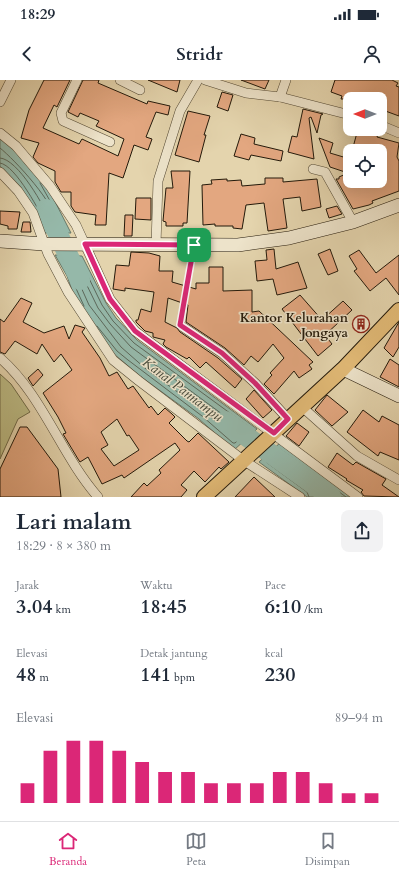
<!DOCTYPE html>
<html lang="id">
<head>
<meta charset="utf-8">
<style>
  :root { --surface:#fff; --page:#f2f2f3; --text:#1f2937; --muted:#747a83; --line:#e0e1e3; --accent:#db2777 }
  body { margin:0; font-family:Cardo,serif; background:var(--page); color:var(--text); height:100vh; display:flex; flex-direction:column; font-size:15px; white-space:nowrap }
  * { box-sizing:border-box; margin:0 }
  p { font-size:13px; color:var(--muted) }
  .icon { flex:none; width:22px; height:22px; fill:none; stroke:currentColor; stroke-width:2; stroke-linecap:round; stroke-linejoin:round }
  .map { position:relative; height:417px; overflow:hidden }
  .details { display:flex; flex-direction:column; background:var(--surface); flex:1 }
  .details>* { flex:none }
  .needle { width:26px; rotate:270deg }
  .fabs { position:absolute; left:343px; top:12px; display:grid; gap:8px }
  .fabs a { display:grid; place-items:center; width:44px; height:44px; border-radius:8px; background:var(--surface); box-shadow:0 4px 16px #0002; font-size:20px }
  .pin { position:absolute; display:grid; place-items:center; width:34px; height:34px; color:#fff; margin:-17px; border-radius:8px; box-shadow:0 2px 6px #0006 }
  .round { display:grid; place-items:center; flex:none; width:42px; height:42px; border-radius:8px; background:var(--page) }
  .overview { display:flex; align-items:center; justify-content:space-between; height:68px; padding:0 16px }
  h1 { font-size:22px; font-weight:600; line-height:30px }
  .figures { display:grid; grid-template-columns:repeat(3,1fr); gap:6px; height:68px; padding:4px 16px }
  .figures div { display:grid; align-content:center }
  .figures b { font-size:20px; font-weight:600 }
  .figures small { font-size:11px; font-weight:400 }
  .figures p { font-size:11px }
  .chart { height:112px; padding:8px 16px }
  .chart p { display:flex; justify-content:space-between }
  .chart svg { width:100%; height:72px; margin-top:4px; stroke:var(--accent); stroke-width:6 }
  .status { display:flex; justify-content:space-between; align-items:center; height:28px; padding:0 20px; background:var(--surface); direction:ltr }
  .status svg { height:11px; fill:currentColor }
  header { display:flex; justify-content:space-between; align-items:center; height:52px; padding:0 16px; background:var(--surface); font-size:18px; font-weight:600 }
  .tabs { display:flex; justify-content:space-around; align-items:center; height:56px; border-top:1px solid var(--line); background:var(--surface); font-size:11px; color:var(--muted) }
  .tabs a { display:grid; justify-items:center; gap:2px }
  .tabs .current { color:var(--accent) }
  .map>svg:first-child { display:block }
  .green { fill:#bcbb84; stroke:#706a47 }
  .water { fill:#95b8a9; stroke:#677869 }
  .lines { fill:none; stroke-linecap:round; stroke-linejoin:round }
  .shore { stroke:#5c685a; stroke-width:1 }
  .river { stroke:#95b8a9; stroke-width:20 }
  .building { fill:#e3a780; stroke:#23190a; fill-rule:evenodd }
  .street-casing { stroke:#534833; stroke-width:10 }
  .secondary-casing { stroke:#23190a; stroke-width:14 }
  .primary-casing { stroke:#23190a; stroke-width:16 }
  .path { stroke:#23190a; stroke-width:2; stroke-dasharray:1 2; stroke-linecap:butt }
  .street { stroke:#ede3ca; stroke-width:9 }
  .secondary { stroke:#ede3ca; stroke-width:13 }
  .primary { stroke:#e2ba76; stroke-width:14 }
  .route-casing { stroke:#fff; stroke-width:8 }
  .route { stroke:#db2777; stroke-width:5 }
  .labels { text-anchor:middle; stroke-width:3; stroke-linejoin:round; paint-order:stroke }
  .poi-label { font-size:13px; font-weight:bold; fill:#23190a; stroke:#ede3ca; text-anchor:end }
  .water-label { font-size:14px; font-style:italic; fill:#45493a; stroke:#ede3ca }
</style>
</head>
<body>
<div class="status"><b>18:29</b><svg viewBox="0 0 49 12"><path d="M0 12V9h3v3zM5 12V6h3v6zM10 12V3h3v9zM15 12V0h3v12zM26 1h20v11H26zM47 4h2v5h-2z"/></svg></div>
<header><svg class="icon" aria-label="back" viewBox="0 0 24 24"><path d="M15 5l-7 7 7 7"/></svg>Stridr<svg class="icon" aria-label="person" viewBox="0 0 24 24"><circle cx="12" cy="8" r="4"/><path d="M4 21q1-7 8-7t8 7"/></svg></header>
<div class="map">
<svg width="399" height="417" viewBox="0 0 399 417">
  <rect width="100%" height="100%" fill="#e4d4ad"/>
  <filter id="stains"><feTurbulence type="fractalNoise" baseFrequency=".005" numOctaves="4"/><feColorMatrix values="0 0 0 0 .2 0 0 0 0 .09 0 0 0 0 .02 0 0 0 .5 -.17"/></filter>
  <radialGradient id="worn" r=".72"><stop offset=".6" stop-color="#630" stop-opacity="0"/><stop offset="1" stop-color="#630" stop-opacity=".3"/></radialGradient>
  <polygon class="green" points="0,294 11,304 30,332 18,339 0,379"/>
  <g class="water">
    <polygon points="0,57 6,61 45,102 71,153 45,153 23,111 0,86"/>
    <polygon points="55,175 82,176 106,223 116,238 137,260 257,349 234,370 199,339 140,296 114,274 104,261 73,213 67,196"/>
    <polygon points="281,362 353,417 307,417 259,382"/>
  </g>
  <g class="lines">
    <g class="shore">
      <path d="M0,68C14,79 58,126 56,144L51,143C45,127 18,79 0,78"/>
      <path d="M0,83C16,85 41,134 48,148L63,149L64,146L40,103"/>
      <polygon points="74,184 77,185 98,228 110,244 131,267 241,348 241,351 233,356 205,332 146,289 121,267 89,225 72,187"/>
      <polyline points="84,226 64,182 65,179 80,180 102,225 113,241 134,263 249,347 249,350 235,363 233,363 202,336 128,280 117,271 97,246"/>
      <polyline points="309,417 307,412 266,382 267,380 280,369 346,417"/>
      <polyline points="314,417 310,408 275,383 275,380 282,375 337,417"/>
    </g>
    <g class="river">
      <polyline points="46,129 80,200"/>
      <polyline points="225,341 331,417"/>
    </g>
  </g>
  <g class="building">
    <polygon points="44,0 70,0 57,27 54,25 43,48 79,64 82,59 118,76 124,59 96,46 99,41 80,33 78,37 68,32 83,0 99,0 98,3 147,24 148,21 170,26 168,35 156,32 146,57 152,59 148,70 134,65 123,98 109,93 106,145 95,145 96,135 75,132 71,126 71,112 61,112 55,102 55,91 38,83 33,77 39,63 21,58 29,30"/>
    <polygon points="148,0 180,0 177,12"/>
    <polygon points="241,0 269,0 265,9"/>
    <polygon points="335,0 392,0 398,3 396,6 399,7 399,36 380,29 380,19 341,19 342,16 331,12"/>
    <polygon points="222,12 233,15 228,31 217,27"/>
    <polygon points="303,29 323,34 321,35 317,53 311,37 309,38 314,79 288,72 292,56 297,57"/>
    <polygon points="188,31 210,36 204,55 206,55 199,82 175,75"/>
    <polygon points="358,49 378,54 377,57 399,63 397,77 399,81 399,111 372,121 373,123 369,125 353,129 336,99 339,99 339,97 348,93 330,87 319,58 333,63 330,73 350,79 350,101 380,101 380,71 352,71"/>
    <polygon points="241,54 255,58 254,64 283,71 281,81 251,75 249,80 234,76"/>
    <polygon points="171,91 190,91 187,143 183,143 183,146 166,146 166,142 163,141 166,108 173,108"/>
    <polygon points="265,98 283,98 283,102 317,99 321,127 302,131 300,117 283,119 287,148 268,151 264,123 246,125 242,149 233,148 233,146 215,146 215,144 203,145 202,105 212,104 211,100 227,99 227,101 241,100 242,106 265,104"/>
    <polygon points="136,118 151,118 151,140 135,139"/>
    <polygon points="337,126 342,134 329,138 326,129"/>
    <polygon points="0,131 20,132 17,149 8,149 8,146 0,144"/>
    <polygon points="125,135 133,135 132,156 124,156"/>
    <polygon points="23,142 30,142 31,152 21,152"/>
    <polygon points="274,169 276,189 298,182 307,208 277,215 273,199 257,201 255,181 267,180 266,170"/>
    <polygon points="330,169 338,191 328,195 318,174"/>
    <polygon points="359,170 376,193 399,175 399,215 386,198 370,211 354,191 357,189 349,176"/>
    <polygon points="131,172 149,173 160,176 159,191 173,191 172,202 196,209 196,203 209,203 209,187 223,187 223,211 252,210 252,232 259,231 313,282 309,285 312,289 299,298 294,291 274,314 264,304 272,295 270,293 284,278 273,264 258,282 251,276 244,285 225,268 186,242 188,225 168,218 165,242 177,248 180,252 218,278 242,299 235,308 206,282 200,288 189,277 187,279 166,267 163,264 165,260 153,257 153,253 145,251 136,242 136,240 138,240 141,229 151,232 154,212 125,208 125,211 113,209 116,185 129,186"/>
    <polygon points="300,215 322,240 343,221 352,230 325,255 332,264 318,276 282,229"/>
    <path d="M21,218L32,223L23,242L44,253L64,246L69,259L75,245L85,248L82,252L100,278L109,296L117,292L128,309L133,306L149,328L151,326L158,335L165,328L172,334L175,337L169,343L187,361L189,362L198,353L229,382L221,389L219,387L205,402L194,391L181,405L187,410L181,417H131L144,403L147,406L161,393L159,390L180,370L175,363L124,398L122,395L102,404L88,377L80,382L78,379L63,354L66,353L58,337L43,313L72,290L61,274L54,282L42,264L37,274L15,261L5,274L0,272V239L4,242ZM117,339L127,356L129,355L139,370L114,386L101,369L108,365L101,352Z"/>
    <polygon points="399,242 399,267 393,277 384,268"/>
    <polygon points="390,279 399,285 399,307 380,297"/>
    <polygon points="38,289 43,295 33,306 28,298"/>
    <polygon points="254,310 272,330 263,338 246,319"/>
    <polygon points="327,315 348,332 332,346 315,330"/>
    <polygon points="363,330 379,342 382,336 399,345 399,380 380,372 378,376 347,352"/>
    <polygon points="297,343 309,352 299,366 286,356"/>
    <polygon points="20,347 27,347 58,389 61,417 0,417 0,389"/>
    <polygon points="337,373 353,385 356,382 386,399 382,405 399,417 364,416 361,412 363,410 346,400 347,399 328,387"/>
    <polygon points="254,397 275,417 235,417"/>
  </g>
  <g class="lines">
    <g class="street-casing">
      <g id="street">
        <polyline points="77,0 61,33 63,41 110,62"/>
        <polyline points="120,0 140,10"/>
        <polyline points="205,0 246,13 280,17 350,35"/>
        <polyline points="280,17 286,0"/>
        <polyline points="0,22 11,0"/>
        <polyline points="380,45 399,53"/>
        <polyline points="0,53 16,66 50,106 76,145 110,219 135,251 358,417"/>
        <polyline points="313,89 325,92 353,142"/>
        <polyline points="0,92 18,111 33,133 48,174 68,212 113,280 139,301 243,380 300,417"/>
        <polyline points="156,165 158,101 180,31 198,0"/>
        <polyline points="183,247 222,273 255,303 288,339"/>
        <path d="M0,278C42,314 61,375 98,417"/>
        <polyline points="301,326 357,376 399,400"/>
      </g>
    </g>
    <g class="secondary-casing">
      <g id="secondary">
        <polyline points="0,161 44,164 238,165 289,158 353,142 399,125"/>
        <polyline points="343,289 399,316"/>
      </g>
    </g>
    <g class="primary-casing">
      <polyline id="primary" points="204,417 343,289 399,230"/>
    </g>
    <polyline class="path" points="181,238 192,177"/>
    <use href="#street" class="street"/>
    <use href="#secondary" class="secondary"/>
    <use href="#primary" class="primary"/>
  </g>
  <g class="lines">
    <g class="route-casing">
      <polygon id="route" points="85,164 194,165 180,245 222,273 255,303 288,339 274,353 135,251 110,219"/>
    </g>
    <use href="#route" class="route"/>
  </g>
  <defs>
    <g id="building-ring" transform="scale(0.9)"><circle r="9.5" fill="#ede3ca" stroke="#8f2418" stroke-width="1.5"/><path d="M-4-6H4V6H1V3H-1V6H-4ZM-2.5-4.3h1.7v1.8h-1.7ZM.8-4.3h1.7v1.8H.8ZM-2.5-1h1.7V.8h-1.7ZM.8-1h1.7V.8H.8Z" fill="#8f2418"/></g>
  </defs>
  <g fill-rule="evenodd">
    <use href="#building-ring" x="361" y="244"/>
  </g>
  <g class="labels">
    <g class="poi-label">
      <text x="348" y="242">Kantor Kelurahan<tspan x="348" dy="15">Jongaya</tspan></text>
    </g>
    <g class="water-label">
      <text transform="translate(183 309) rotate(37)" y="5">Kanal Pannampu</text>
    </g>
  </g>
  <rect width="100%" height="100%" filter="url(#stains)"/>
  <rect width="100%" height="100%" fill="url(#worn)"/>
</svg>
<div class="fabs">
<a><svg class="needle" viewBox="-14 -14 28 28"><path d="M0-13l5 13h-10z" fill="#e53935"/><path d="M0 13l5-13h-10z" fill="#747a83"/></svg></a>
<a><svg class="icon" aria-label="locate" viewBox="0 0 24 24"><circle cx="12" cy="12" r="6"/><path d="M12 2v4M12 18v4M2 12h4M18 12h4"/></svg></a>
</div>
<div class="pin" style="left:194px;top:165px;background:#1e9e55"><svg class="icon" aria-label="arrive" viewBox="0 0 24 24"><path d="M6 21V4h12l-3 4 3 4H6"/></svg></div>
</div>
<section class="details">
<div class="overview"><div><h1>Lari malam</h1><p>18:29 · 8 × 380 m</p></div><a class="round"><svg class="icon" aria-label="share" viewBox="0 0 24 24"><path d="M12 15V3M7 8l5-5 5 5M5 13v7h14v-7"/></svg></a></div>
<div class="figures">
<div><p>Jarak</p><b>3.04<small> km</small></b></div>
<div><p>Waktu</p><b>18:45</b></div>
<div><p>Pace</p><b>6:10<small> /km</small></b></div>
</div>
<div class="figures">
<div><p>Elevasi</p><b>48<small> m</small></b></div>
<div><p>Detak jantung</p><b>141<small> bpm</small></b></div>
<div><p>kcal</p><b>230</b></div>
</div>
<div class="chart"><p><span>Elevasi</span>89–94 m</p>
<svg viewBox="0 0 160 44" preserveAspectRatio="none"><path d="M5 44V32M15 44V12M25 44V6M35 44V6M45 44V12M55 44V19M65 44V25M75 44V25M85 44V32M95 44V32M105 44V32M115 44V25M125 44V25M135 44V32M145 44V38M155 44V38"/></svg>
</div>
</section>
<nav class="tabs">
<a class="current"><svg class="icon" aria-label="home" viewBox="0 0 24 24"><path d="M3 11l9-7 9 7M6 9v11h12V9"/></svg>Beranda</a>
<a><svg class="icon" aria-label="map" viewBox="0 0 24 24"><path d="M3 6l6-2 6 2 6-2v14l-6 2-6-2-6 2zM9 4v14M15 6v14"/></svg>Peta</a>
<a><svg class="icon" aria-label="saved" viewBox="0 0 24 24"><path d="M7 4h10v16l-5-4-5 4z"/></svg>Disimpan</a>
</nav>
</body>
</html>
